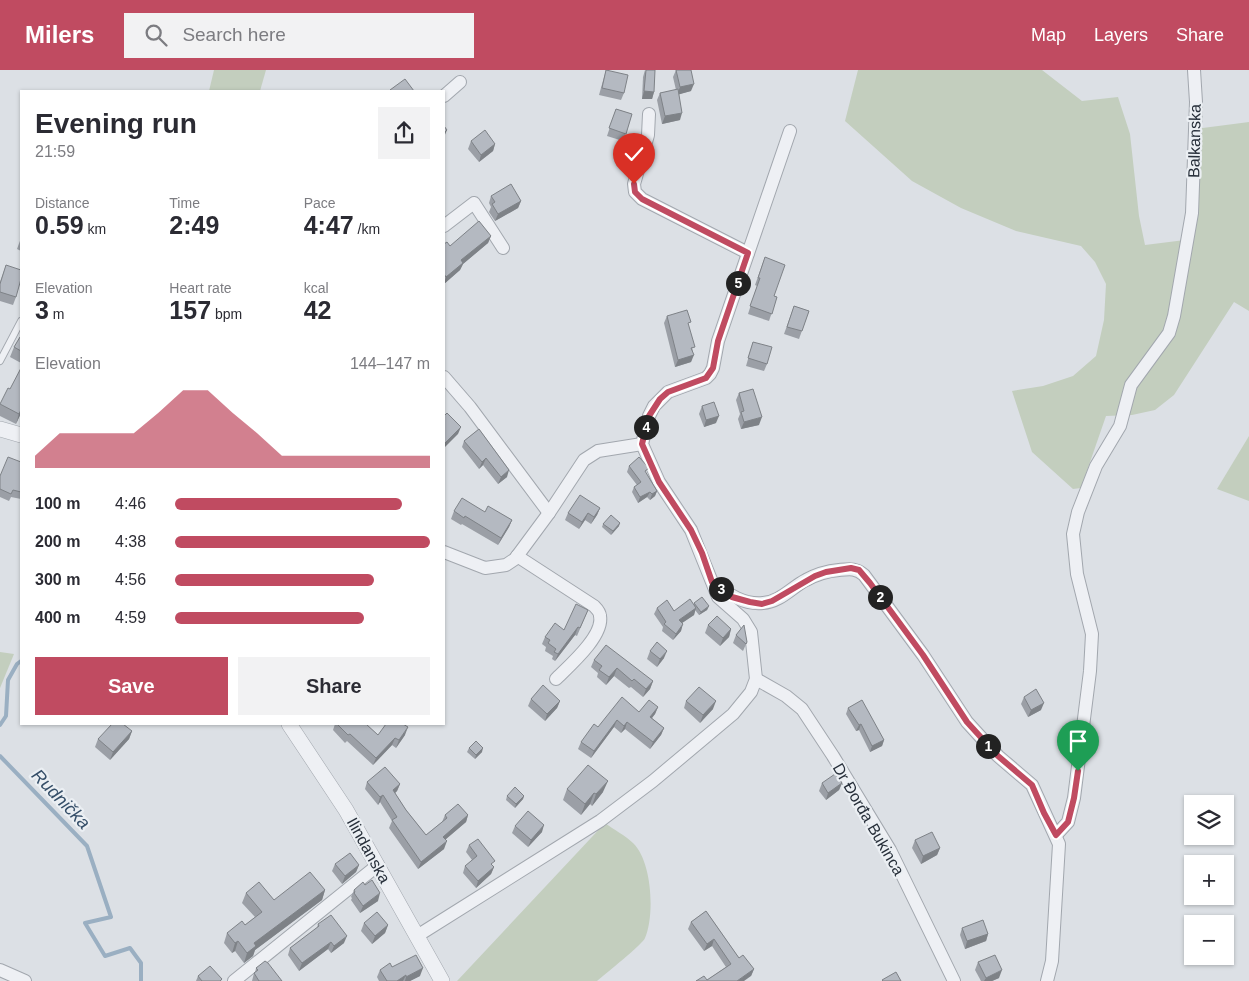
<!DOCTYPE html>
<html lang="en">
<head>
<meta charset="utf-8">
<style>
  :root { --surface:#fff; --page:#f2f2f3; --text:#2b2b33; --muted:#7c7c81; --accent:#c04b61 }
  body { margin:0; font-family:Arial,sans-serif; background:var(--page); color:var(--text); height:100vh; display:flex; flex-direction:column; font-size:19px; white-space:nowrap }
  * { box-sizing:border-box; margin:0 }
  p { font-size:16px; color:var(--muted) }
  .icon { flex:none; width:28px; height:28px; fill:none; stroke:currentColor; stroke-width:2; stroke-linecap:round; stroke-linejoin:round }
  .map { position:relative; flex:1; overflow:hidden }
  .side { position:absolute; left:20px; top:20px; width:425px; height:635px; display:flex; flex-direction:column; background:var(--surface); border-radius:0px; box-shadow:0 1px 4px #0004 }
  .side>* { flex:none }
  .tools { position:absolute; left:1184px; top:725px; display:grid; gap:10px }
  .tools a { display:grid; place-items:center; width:50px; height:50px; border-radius:0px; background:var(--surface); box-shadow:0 1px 4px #0004; font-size:25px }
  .pin { position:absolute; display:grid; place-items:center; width:42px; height:42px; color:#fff; margin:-51px -21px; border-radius:50% 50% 50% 0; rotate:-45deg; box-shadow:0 0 5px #0007 }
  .pin .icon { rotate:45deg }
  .km { position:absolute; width:25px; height:25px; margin:-12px; border-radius:50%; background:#222; color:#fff; font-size:14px; line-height:25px; text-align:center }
  .round { display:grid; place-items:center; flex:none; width:52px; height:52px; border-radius:0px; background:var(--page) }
  .summary { display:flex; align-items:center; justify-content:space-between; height:85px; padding:0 15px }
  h1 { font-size:28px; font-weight:800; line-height:38px }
  .stats { display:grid; grid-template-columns:repeat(3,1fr); gap:8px; height:85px; padding:5px 15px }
  .stats div { display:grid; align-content:center }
  .stats b { font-size:25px; font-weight:800 }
  .stats small { font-size:14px; font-weight:400 }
  .stats p { font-size:14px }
  .chart { height:140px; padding:10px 15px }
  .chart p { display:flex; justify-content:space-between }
  .chart svg { width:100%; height:90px; margin-top:5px; fill:var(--accent); opacity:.7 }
  .button { display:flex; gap:10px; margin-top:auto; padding:10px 15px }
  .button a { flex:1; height:58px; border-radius:0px; background:var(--accent); color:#fff; font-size:20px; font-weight:800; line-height:58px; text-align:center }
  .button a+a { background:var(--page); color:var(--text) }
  ul { padding:0 15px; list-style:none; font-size:16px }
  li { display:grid; grid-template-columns:80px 60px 1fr; align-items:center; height:38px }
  li i { height:12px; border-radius:6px; background:var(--accent) }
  header { display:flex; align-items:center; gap:30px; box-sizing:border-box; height:70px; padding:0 25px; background:var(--accent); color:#fff }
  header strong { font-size:24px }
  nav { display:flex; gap:28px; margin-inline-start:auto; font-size:18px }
  .search { width:350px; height:45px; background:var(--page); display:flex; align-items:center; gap:12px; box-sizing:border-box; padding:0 18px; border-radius:0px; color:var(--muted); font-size:19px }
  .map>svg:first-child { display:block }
  .green { fill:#c3cebe }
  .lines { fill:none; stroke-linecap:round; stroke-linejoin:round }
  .stream { stroke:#9aafc2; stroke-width:4 }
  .service-casing { stroke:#a2a7ae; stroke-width:8 }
  .minor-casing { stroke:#a2a7ae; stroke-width:14 }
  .tertiary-casing { stroke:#a2a7ae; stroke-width:16 }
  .service { stroke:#eef0f4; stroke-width:6 }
  .minor { stroke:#eef0f4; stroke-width:12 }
  .tertiary { stroke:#eef0f4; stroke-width:15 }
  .wall { fill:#9b9fa6 }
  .shaded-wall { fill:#7e8287 }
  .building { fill:#b4b9c1; stroke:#7e8287 }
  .route-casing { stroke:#fff; stroke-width:10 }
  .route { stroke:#c04b61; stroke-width:6 }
  .labels { text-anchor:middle; stroke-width:4.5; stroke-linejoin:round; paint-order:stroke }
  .street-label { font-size:16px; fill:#272f3a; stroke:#ebeff3 }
  .water-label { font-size:18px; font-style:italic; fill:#364f69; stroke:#ebeff3 }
</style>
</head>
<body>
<header>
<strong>Milers</strong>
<div class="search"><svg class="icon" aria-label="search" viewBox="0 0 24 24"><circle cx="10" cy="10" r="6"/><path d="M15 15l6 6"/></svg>Search here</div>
<nav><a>Map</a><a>Layers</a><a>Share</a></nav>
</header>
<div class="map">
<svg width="1249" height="911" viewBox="0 0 1249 911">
  <rect width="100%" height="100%" fill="#dce0e5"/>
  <g class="green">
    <polygon points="214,0 266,0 260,21 209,21"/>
    <polygon points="858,0 1042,0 1082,31 1118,27 1130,64 1139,146 1145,175 1185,170 1195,59 1249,52 1249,241 1234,232 1174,325 1155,340 1132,345 1106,346 1081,418 1073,419 1032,382 1012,321 1043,316 1073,306 1096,286 1104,250 1106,214 1095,192 1081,176 1016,161 961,138 912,111 845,51"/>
    <polygon points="1249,366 1249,431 1217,419"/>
    <polygon points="0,582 14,584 0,618"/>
    <path d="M605,753C614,760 625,765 633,773C652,791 655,845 645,868C643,874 605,904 597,911H457Z"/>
  </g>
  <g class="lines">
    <g class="stream">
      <polyline points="0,655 6,646 8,610 17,594 21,591"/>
      <polyline points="0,686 87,776 111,847 85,853 105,886 130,878 141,893 141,911"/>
    </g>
    <g class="service-casing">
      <polyline id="service" points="0,291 21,251"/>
    </g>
    <g class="minor-casing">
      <g id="minor">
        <polyline points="444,26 460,12"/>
        <polyline points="649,44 648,65 634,114 635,122 642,129 748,183"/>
        <polyline points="444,156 474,133 503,178"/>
        <polyline points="444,307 470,337 549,443"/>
        <polyline points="444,482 485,498 506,495 515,489 549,443 584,390 598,381 642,374"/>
        <path d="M517,486L594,536C597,539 600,543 600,546C604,566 569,596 556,609"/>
        <path d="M714,514C728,524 744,535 763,533C780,532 792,517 806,510C817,504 828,501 839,500C850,499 856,498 864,505L923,585L967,652L998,686L1032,715L1059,774L1052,891L1047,911"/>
        <polyline points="756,609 786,626 802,639 833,686 890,780 954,911"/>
        <polyline points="1056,765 1068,752 1074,728 1090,601 1092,564 1077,504 1073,464 1078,442 1096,396 1120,356 1131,315 1169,263 1174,246 1192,143 1196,32 1194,0"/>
        <polyline points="417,866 600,751 653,711 733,644 751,622 756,609 751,562 743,549 718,527 691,460 659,412 642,374 649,346 654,336 668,322 706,308 710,304 713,298 718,271 790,61"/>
        <polyline points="0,900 25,911"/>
        <polyline points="234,911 378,795"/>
      </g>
    </g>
    <g class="tertiary-casing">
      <g id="tertiary">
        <polyline points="0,359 21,365"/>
        <polyline points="289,654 346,740 442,911"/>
      </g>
    </g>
    <use href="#service" class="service"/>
    <use href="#minor" class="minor"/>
    <use href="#tertiary" class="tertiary"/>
  </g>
  <g class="wall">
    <polygon points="606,0 624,23 621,30 599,25"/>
    <polygon points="645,0 654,22 652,29 642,29 643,7"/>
    <polygon points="676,0 691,0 691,21 679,24 680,50 662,54 657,30 660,23 676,20 673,7"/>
    <polygon points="616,39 632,44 623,71 607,66"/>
    <polygon points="471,71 495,74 493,81 479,92 468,79"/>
    <polygon points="491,126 521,131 518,138 495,151 489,142 491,137 489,133"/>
    <polygon points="491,166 488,173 463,194 460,200 444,214 444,174 450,176"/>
    <polygon points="21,168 21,181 17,179"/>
    <polygon points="765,187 774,226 777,227 769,251 748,244 757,216 755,215"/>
    <polygon points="6,195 16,227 13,235 0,231 0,212"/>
    <polygon points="794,236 809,241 799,269 784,264"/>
    <polygon points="667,246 689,257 693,283 691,292 675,297 664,253"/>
    <polygon points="21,268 21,293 10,287 14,277"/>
    <polygon points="753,272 767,294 764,301 746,296"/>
    <polygon points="739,323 759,355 741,359 738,349 740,344 736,330"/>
    <polygon points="0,334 21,343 16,354 0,346"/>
    <polygon points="702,336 716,353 704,357 699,344"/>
    <polygon points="479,359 507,407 498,414 483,395 479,399 462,377 464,371"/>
    <polygon points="21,392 21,429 11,427 9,431 0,427 0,406"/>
    <polygon points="629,396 646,404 657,421 655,426 650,430 647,427 638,433 632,422 634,417 637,415 627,402"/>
    <polygon points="600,438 597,445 591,454 585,450 579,459 565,450 568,443"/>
    <polygon points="454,441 485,442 512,450 509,457 498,475 462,454 461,455 451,449"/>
    <polygon points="603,454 619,456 611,465 602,457"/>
    <polygon points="694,533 709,536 707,540 699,545 695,540 694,545 682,553 681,561 673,570 662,561 663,557 654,544 657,538 674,541 694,535"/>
    <polygon points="588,540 577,566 575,565 555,591 552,589 553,586 545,581 546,577 542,574 545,567 564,560"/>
    <polygon points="708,555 731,559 729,567 720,576 705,563"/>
    <polygon points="736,565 747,572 743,581 733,573"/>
    <polygon points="650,581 664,588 657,597 647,589"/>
    <polygon points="594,590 653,611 650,619 643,627 631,617 629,618 614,606 606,615 597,607 598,603 591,597"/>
    <polygon points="1024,627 1041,640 1028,647 1021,634"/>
    <polygon points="531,629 560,631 557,638 545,651 528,636"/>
    <polygon points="686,631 713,639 700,653 684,638"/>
    <polygon points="658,637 655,644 652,648 664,658 661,665 650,679 625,659 621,663 614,657 591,688 578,679 581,672 598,657 639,642"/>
    <polygon points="848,638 884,670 882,676 870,682 859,660 856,661 846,644"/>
    <polygon points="335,654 366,654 378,665 405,665 396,678 392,675 373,695 347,671 345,673 333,660"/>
    <polygon points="132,661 129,669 110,690 95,677 98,669"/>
    <polygon points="469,678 482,682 475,689 467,682"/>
    <polygon points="367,712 400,714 397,721 395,723 406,740 426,765 442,752 445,745 468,745 466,752 445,770 444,779 418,799 389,758 392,751 380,732 378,735 365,719"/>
    <polygon points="822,713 842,713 839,720 826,730 819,721"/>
    <polygon points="567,719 603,722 592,736 590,734 581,745 563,730"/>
    <polygon points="507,726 524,726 523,729 515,738 506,730"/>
    <polygon points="515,756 542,762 528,777 512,763"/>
    <polygon points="915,770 940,778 937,785 921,794 912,778"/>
    <polygon points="469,775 494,797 491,804 476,818 463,803 465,796 472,790 466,782"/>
    <polygon points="335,794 359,795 356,802 342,814 332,801"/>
    <polygon points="325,820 322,830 255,880 253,886 244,893 235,881 232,883 224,873 227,863 245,855 255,847 242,833 246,823 274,830"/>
    <polygon points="354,820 378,831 360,843 351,830 352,828 351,827"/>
    <polygon points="706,841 739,888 754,899 751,906 707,910 726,897 712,876 704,881 688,859 691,852"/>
    <polygon points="364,853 388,855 385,863 372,874 361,861"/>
    <polygon points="318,854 344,873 331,883 328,879 299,901 288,885 290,878 317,858"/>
    <polygon points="962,858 988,864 986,871 965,879 960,865"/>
    <polygon points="978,892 999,908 992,911 981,911 975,900"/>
    <polygon points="392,897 420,906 410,911 379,911 377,907 380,900"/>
    <polygon points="256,898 282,911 252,911 254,903 255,903"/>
    <polygon points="198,906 222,909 221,911 196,911"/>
  </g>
  <g class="shaded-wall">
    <polygon points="694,14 691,21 677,25 680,17"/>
    <polygon points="644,21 654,22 652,29 642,29"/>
    <polygon points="682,43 680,50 662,54 665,46"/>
    <polygon points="447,60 444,67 444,68 444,63"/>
    <polygon points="495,74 493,81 479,92 481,85"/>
    <polygon points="521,131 518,138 495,151 498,144"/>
    <polygon points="491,166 488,173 463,194 460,200 444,214 446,207 461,190"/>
    <polygon points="694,285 691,292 675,297 678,290"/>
    <polygon points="21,340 21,343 16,354 19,344"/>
    <polygon points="719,346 716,353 704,357 706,350"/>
    <polygon points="762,347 759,355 741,359 744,352"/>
    <polygon points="461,357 458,364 444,378 444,374"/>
    <polygon points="486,388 483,395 479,399 482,392"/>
    <polygon points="509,400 507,407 498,414 501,407"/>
    <polygon points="657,421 655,426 650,430 652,424"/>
    <polygon points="650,422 647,427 638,433 640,427"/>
    <polygon points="600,438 597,445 591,454 594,447"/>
    <polygon points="588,443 585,450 579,459 582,452"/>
    <polygon points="512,450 509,457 498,475 501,468"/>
    <polygon points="620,453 619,456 611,465 613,461"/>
    <polygon points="709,536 707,540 699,545 701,542"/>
    <polygon points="696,538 694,545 676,557 679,550"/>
    <polygon points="683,554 681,561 673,570 676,564"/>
    <polygon points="578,557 575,565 555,591 558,584"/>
    <polygon points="731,559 729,567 720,576 723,568"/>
    <polygon points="667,581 664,588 657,597 660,589"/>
    <polygon points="617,598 614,606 606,615 609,607"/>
    <polygon points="653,611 650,619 643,627 646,619"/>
    <polygon points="560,631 557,638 545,651 547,644"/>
    <polygon points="716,631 713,639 700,653 703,645"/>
    <polygon points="1044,633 1041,640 1028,647 1031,640"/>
    <polygon points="658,637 655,644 647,654 650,647"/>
    <polygon points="617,650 614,657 591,688 594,681"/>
    <polygon points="627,652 625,659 621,663 624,656"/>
    <polygon points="861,654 859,660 856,661 859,655"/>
    <polygon points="408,657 405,665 396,678 399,670"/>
    <polygon points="664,658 661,665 650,679 653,672"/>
    <polygon points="132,661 129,669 110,690 113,682"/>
    <polygon points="395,668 392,675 373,695 376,688"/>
    <polygon points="884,670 882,676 870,682 872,676"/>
    <polygon points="483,678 482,682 475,689 476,685"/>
    <polygon points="608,711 603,722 592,736 596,724"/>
    <polygon points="842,713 839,720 826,730 828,723"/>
    <polygon points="400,714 397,721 391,727 393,720"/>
    <polygon points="594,723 590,734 581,745 585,734"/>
    <polygon points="383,725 380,732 378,735 380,727"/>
    <polygon points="524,726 523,729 515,738 516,734"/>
    <polygon points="468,745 466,752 440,774 443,767"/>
    <polygon points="544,755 542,762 528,777 531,770"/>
    <polygon points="447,771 444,779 418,799 421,792"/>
    <polygon points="940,778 937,785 921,794 923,786"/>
    <polygon points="359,795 356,802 342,814 345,806"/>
    <polygon points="494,797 491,804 476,818 478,811"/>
    <polygon points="325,820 322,830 255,880 253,886 244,893 247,883 254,873"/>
    <polygon points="380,823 378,831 360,843 363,836"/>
    <polygon points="388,855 385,863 372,874 375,866"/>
    <polygon points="988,864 986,871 965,879 967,871"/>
    <polygon points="347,866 344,873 331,883 334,876"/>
    <polygon points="714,869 712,876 704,881 707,874"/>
    <polygon points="238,871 235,881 232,883 235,873"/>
    <polygon points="331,872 328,879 299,901 302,893"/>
    <polygon points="423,898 420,906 410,911 405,911 406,907"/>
    <polygon points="754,899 751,906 744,911 737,911"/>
    <polygon points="1002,900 999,908 992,911 984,911 986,908"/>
    <polygon points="406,905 403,911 397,911"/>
  </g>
  <g class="building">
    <polygon points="606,0 628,5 624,23 602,18"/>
    <polygon points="646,0 655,0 654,22 644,21"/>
    <polygon points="676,0 691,0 694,14 680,17"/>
    <polygon points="405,9 414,21 390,21 390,20"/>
    <polygon points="678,19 682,43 665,46 660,23"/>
    <polygon points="616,39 632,44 626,64 609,58"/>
    <polygon points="444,56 447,60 444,63"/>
    <polygon points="485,60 495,74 481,85 471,71"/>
    <polygon points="511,114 521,131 498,144 492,134 495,132 491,126"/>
    <polygon points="479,151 491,166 461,190 463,193 446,207 444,204 444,174 447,172 450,176"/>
    <polygon points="765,187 785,195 774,226 777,227 772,244 750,236 760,208 758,208"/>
    <polygon points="6,195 21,200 21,209 16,227 0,222 0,214"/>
    <polygon points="794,236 809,241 802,261 787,257"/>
    <polygon points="687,240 691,252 688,253 695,277 691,278 694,285 678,290 667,246"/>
    <polygon points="20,267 21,268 21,281 14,277"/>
    <polygon points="753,272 772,277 767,294 748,288"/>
    <polygon points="21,298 21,340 19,344 0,334 8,318 10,319"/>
    <polygon points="753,319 762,347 744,352 741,342 744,341 739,323"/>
    <polygon points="714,332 719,346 706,350 702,336"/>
    <polygon points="447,343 461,357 444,374 444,346"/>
    <polygon points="479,359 509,400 501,407 486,388 482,392 464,371"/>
    <polygon points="8,387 21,392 21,422 13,420 11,424 0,419 0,406"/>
    <polygon points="639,387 649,398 645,401 657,421 652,424 650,422 640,427 634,417 641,412 629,396"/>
    <polygon points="580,425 600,438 594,447 588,443 582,452 568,443"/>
    <polygon points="462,428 485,442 488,436 512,450 501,468 465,446 464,448 454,441"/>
    <polygon points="611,445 620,453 613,461 603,454"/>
    <polygon points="702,527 709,536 701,542 694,533"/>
    <polygon points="690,529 696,538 679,550 683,554 676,564 664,554 666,552 657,538 667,530 674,541"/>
    <polygon points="576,534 588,540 580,558 578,557 558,584 554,582 556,579 548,573 550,570 545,567 555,553 564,560"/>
    <polygon points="717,546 731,559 723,568 708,555"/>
    <polygon points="744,555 747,572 746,574 736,565"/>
    <polygon points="657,572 667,581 660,589 650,581"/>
    <polygon points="606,575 653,611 646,619 634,609 632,611 617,598 609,607 599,600 602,596 594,590"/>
    <polygon points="543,615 560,631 547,644 531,629"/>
    <polygon points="699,617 716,631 703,645 686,631"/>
    <polygon points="1036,619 1044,633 1031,640 1024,627"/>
    <polygon points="622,627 639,642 649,630 658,637 650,647 664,658 653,672 627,652 624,656 617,650 594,681 581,672 594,654 598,657"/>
    <polygon points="862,630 884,670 872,676 861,654 859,655 848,638"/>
    <polygon points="112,654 123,654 132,661 113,682 98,669"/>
    <polygon points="337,654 366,654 378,665 386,654 403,654 408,657 399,670 395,668 376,688 350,664 348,665"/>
    <polygon points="476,671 483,678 476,685 469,678"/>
    <polygon points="588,695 608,711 596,724 594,723 585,734 567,719"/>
    <polygon points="385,697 400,714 393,720 406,740 426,765 447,748 445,745 458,734 468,745 443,767 447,771 421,792 392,750 397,747 383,725 380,727 367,712"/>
    <polygon points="835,704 842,713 828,723 822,713"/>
    <polygon points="515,717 524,726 516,734 507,726"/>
    <polygon points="528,741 544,755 531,770 515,756"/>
    <polygon points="932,762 940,778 923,786 915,770"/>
    <polygon points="478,769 495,791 491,794 494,797 478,811 465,796 477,786 469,775"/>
    <polygon points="350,783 359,795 345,806 335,794"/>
    <polygon points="310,802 325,820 254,873 256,876 247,883 238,871 235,873 227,863 242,851 245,855 262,842 246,823 259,812 274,830"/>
    <polygon points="372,810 380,823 363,836 354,823 355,822 354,820 363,812 365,815"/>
    <polygon points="706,841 739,888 743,885 754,899 737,911 696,911 704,906 707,910 731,894 714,869 707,874 691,852"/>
    <polygon points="377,842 388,855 375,866 364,853"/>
    <polygon points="331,845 347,866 334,876 331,872 302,893 290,878 319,856 318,854"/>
    <polygon points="983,850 988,864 967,871 962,858"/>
    <polygon points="416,885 423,898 406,907 406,905 397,911 387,911 380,900 390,893 392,897"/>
    <polygon points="995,885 1002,900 986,908 978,892"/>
    <polygon points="265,891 268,893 282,911 259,911 254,903 258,900 256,898"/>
    <polygon points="210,896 222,909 220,911 202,911 198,906"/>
    <polygon points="896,902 901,911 883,911 882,910"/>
  </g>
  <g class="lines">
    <g class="route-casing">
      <polyline id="route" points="634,114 635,122 642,129 748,183 718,271 713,298 706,308 668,322 660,329 649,346 642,374 659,412 691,460 702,483 712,512 732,527 750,532 762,534 772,531 815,506 826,502 851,498 859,500 870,513 923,585 967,652 998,686 1032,715 1044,743 1056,765 1068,752 1074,728 1078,701"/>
    </g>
    <use href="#route" class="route"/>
  </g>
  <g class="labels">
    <g class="street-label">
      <text transform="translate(1194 71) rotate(-89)" y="6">Balkanska</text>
      <text transform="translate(869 749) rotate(60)" y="6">Dr Đorđa Bukinca</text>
      <text transform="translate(369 780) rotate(61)" y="6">Ilindanska</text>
    </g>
    <g class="water-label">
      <text transform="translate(61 729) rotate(46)" y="6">Rudnička</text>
    </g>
  </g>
</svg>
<div class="tools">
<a><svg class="icon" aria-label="layers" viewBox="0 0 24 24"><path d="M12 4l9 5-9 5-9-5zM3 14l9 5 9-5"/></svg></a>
<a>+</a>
<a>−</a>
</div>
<div class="pin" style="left:1078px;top:701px;background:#1e9e55"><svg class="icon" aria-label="arrive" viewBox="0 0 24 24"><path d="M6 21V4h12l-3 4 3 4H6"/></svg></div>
<div class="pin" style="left:634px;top:114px;background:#d93025"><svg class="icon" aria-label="check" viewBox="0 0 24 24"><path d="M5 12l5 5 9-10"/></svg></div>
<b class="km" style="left:988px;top:676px">1</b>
<b class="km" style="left:880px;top:527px">2</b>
<b class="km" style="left:721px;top:519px">3</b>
<b class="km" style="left:646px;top:357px">4</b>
<b class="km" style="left:738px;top:213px">5</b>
<section class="side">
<div class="summary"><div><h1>Evening run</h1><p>21:59</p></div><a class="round"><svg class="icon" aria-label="share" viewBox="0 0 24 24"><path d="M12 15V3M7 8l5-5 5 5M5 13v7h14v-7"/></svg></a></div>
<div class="stats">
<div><p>Distance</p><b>0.59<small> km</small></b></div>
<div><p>Time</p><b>2:49</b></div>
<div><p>Pace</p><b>4:47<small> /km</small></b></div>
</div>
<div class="stats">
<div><p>Elevation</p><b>3<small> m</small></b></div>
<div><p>Heart rate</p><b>157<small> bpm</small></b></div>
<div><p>kcal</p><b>42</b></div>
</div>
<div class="chart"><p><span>Elevation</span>144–147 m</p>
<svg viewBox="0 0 160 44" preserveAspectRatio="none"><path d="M0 44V38L10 27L20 27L30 27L40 27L50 17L60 6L70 6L80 17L90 27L100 38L110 38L120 38L130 38L140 38L150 38L160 38V44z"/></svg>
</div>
<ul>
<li><b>100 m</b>4:46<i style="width:89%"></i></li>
<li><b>200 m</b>4:38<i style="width:100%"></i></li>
<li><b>300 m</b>4:56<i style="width:78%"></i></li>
<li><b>400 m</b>4:59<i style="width:74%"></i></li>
</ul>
<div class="button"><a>Save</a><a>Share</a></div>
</section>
</div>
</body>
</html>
